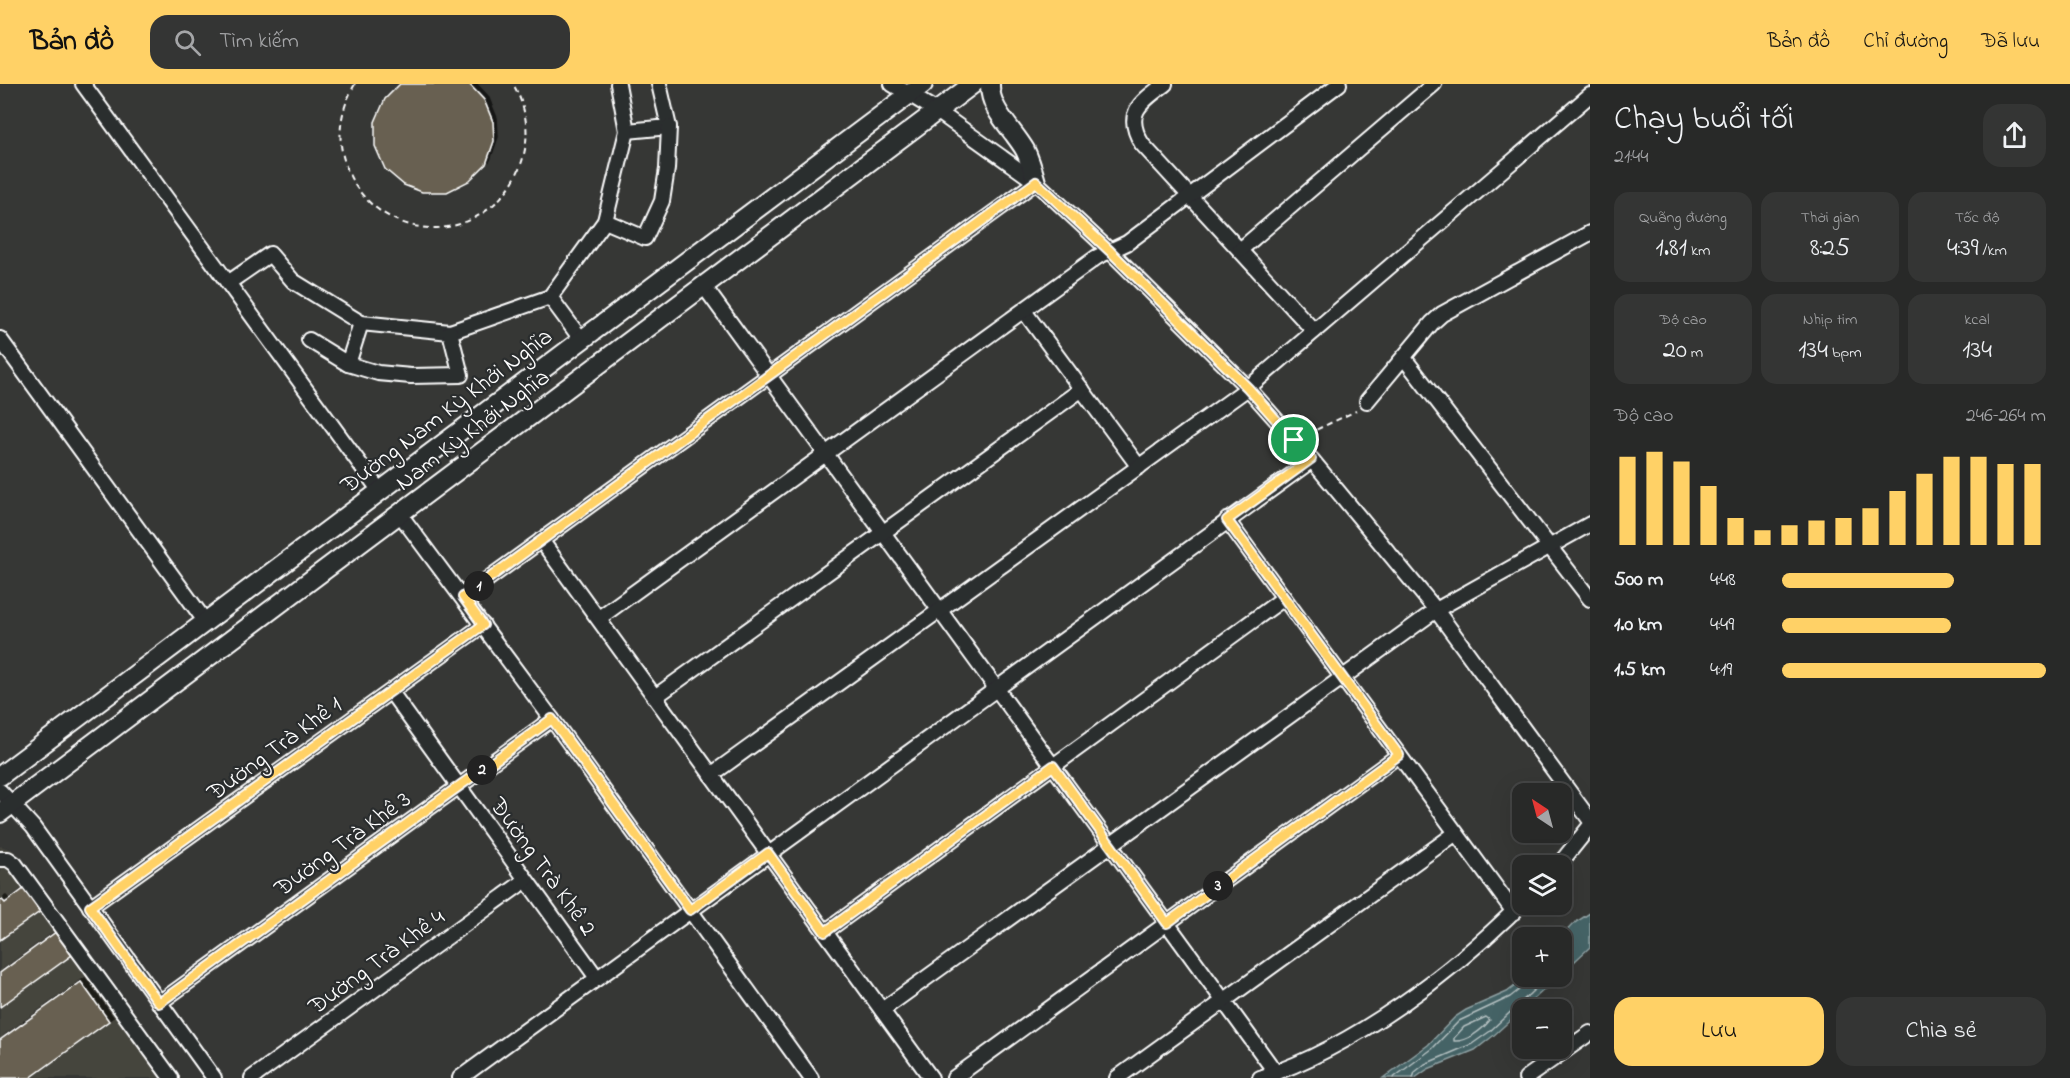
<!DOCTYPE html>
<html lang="vi">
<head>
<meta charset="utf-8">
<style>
  :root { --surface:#282928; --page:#343534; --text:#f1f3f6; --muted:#a5a6a8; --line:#444545; --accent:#ffd166 }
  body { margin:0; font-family:"Indie Flower",sans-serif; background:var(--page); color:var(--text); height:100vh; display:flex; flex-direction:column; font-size:22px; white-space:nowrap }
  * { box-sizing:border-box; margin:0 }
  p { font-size:20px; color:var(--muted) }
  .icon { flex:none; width:33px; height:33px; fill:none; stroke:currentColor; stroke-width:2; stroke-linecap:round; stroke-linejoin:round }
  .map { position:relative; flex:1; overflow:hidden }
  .drawer { display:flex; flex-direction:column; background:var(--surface); width:480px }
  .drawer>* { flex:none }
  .needle { width:39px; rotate:324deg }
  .buttons { position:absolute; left:1512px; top:699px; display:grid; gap:12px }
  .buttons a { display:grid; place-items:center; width:60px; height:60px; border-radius:12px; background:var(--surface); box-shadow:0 6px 24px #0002,0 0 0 2px var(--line); font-size:30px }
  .pin { position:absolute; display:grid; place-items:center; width:51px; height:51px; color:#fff; margin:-26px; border:3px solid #fff; border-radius:50%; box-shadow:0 2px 6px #0007 }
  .km { position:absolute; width:30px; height:30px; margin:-15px; border-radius:50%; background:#222; color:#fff; font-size:16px; line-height:30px; text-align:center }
  .round { display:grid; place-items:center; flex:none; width:63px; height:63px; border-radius:18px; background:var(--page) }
  .overview { display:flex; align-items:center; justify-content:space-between; height:102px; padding:0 24px }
  h1 { font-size:33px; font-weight:600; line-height:45px }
  .metrics { display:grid; grid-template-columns:repeat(3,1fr); gap:9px; height:102px; padding:6px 24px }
  .metrics div { display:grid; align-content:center; border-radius:15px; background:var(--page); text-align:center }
  .metrics b { font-size:26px; font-weight:600 }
  .metrics small { font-size:16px; font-weight:400 }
  .metrics p { font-size:16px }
  .chart { height:168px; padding:12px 24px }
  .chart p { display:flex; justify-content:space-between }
  .chart svg { width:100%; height:108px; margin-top:6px; stroke:var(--accent); stroke-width:6 }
  .primary-button { display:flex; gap:12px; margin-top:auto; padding:12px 24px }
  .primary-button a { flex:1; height:69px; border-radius:18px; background:var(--accent); color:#111; font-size:24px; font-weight:600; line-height:69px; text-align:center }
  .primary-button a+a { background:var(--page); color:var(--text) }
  ul { padding:0 24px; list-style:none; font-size:20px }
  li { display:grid; grid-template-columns:96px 72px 1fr; align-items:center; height:45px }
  li i { height:15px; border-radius:8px; background:var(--accent) }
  header { display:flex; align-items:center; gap:36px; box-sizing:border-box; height:84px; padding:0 30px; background:var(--accent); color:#111 }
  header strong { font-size:28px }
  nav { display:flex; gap:33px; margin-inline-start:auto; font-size:21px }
  .search { width:420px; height:54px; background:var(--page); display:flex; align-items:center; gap:15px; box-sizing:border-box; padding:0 21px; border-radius:18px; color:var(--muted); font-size:22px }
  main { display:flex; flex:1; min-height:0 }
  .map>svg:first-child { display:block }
  .built { fill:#45443d }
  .water { fill:#456366; stroke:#8fa1a3; stroke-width:1.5 }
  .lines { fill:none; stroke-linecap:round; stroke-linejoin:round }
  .shore { stroke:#b5c1c2; stroke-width:1.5 }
  .building { fill:#686151; stroke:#fff; stroke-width:1.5; filter:url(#shadow) }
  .minor-casing { stroke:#fff; stroke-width:18 }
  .major-casing { stroke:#fff; stroke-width:22 }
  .path { stroke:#fff; stroke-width:2; stroke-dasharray:6 4.5; stroke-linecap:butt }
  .minor { stroke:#2a2d2e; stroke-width:14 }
  .major { stroke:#2a2d2e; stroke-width:18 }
  .route-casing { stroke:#fff; stroke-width:12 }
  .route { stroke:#ffd166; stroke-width:8 }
  .labels { text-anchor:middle; stroke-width:4.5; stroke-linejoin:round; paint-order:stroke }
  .street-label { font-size:24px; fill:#fff; stroke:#2a2d2e }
</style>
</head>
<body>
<header>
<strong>Bản đồ</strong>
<div class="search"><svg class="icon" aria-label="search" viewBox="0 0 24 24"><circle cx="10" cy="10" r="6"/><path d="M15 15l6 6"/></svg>Tìm kiếm</div>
<nav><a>Bản đồ</a><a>Chỉ đường</a><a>Đã lưu</a></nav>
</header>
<main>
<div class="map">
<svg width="1590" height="994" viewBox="0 0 1590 994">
  <defs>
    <filter id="shadow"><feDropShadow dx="4" dy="-4" stdDeviation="0" flood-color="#0009"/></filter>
  </defs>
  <rect width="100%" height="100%" fill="#363735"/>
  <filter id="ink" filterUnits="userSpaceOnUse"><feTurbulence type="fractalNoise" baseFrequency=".0167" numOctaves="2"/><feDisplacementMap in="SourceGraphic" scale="12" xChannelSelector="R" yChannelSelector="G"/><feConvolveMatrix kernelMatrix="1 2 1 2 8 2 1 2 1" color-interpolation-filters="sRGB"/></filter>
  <g filter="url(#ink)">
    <polygon class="built" points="0,762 12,766 20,773 181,994 0,994"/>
    <g class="water">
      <polygon points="1590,829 1590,863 1562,889 1561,853 1573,840"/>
      <polygon points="1528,892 1558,893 1493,952 1475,966 1428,985 1415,994 1383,994 1428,961 1455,933 1466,926 1507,908"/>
    </g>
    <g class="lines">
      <g class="shore">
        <path d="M1486,933L1490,936C1482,946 1467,958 1454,957V954L1464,943Z"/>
        <polyline points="1393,994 1432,965 1459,937 1510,913 1528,899 1530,892"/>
        <polyline points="1413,994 1415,988 1425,980 1472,960 1489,948 1549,892"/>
      </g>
    </g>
    <g class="building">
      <polygon points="400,0 469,0 484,16 493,38 494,57 486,80 469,97 447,108 422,108 404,101 385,85 375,62 375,38 385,15"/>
      <polygon points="25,804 41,827 0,856 0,817 2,816 5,819"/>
      <polygon points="56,848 72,871 0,923 0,889"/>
      <polygon points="81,898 109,937 30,994 0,994 0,956"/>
    </g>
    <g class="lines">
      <g class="minor-casing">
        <g id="minor">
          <polyline points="83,0 379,406"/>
          <polyline points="892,0 937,27 1036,98 1110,167 1248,304 1312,376 1436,526 1590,736"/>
          <path d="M1165,0C1141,18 1123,29 1142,60L1314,247"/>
          <polyline points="627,47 669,43 659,0"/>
          <polyline points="605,137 645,154 662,117 667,85 669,43"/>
          <polyline points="1240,166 1434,0"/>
          <polyline points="228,199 270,170 293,197 361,239 450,248 550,213 605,137 627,47 618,0"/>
          <polyline points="703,201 1276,989"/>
          <polyline points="550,213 581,255"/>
          <polyline points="1024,227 1139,383"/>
          <polyline points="0,255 205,537"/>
          <polyline points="309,256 348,280 361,239"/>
          <polyline points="1404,274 1590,515"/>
          <polyline points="348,280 378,289 411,292 461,291 450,248"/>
          <polyline points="1367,317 1432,239 1442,230 1590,149"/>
          <polyline points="399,429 552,635 811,994"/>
          <polyline points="1227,436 1514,828"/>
          <polyline points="541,456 931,994"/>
          <polyline points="463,513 1036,98"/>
          <polyline points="599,534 1097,173 1127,159 1339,0"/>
          <polyline points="391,608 597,894"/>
          <polyline points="655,613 1082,305"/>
          <polyline points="711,691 1248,304 1590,11"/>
          <polyline points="0,707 33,743 214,994"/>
          <polyline points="0,775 8,775 15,780 171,994"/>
          <polyline points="1558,782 1590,742"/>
          <polyline points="90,823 483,541"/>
          <polyline points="825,848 1284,514"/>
          <polyline points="159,919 552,635"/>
          <polyline points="882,926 1436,526 1590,440"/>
          <polyline points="252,994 526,796"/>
          <polyline points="460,994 1312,376"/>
          <polyline points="954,994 1399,671"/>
          <polyline points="1117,994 1456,749"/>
          <path d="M1260,994C1355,963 1452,889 1522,819"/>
          <polyline points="1526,994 1590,949"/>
        </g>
      </g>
      <g class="major-casing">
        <g id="major">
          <path d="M990,0C989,26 1013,45 1025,66C1030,76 1033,87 1036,98"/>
          <polyline points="0,692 923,0"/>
          <polyline points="0,729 973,0"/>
        </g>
      </g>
      <g class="path">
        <path d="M355,0C341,24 336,52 345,79C351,100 365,117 383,129C468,182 562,85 513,0"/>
        <polyline points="1307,350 1356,327"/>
      </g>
      <use href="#minor" class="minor"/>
      <use href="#major" class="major"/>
    </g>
  </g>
  <g class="lines" filter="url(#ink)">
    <g class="route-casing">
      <polygon id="route" points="1036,98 1110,167 1248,304 1311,375 1227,436 1399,671 1167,839 1053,682 825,848 768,769 690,826 552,635 159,919 90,823 483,541 463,513"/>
    </g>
    <use href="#route" class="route"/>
  </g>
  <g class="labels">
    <g class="street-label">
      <text transform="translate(446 326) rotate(-37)" y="8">Đường Nam Kỳ Khởi Nghĩa</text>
      <text transform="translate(472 345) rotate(-37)" y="8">Nam Kỳ Khởi Nghĩa</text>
      <text transform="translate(274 664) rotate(-36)" y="8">Đường Trà Khê 1</text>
      <text transform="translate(342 759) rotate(-36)" y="8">Đường Trà Khê 3</text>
      <text transform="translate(544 782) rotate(54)" y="8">Đường Trà Khê 2</text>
      <text transform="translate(376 877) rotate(-36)" y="8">Đường Trà Khê 4</text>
    </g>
  </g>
</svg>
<div class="buttons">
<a><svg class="needle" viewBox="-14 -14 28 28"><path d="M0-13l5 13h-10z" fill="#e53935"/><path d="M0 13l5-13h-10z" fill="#a5a6a8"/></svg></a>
<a><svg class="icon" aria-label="layers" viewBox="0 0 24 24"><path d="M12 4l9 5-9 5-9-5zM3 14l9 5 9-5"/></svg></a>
<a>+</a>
<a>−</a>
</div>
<div class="pin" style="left:1294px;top:356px;background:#1e9e55"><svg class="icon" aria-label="arrive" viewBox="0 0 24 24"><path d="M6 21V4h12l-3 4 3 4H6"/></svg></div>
<b class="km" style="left:479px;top:502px">1</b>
<b class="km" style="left:482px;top:686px">2</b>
<b class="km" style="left:1218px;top:802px">3</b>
</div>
<section class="drawer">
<div class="overview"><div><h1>Chạy buổi tối</h1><p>21:44</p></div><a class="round"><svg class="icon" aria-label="share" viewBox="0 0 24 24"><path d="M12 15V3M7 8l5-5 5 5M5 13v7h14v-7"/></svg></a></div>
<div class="metrics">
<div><p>Quãng đường</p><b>1.81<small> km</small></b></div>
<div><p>Thời gian</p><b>8:25</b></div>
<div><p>Tốc độ</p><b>4:39<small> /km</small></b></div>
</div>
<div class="metrics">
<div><p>Độ cao</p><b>20<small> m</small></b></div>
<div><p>Nhịp tim</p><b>134<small> bpm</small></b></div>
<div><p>kcal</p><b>134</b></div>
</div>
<div class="chart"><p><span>Độ cao</span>246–264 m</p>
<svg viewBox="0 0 160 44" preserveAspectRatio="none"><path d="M5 44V8M15 44V6M25 44V10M35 44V20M45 44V33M55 44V38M65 44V36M75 44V34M85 44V33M95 44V29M105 44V22M115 44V15M125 44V8M135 44V8M145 44V11M155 44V11"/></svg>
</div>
<ul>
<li><b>500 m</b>4:48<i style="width:65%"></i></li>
<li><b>1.0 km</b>4:49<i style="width:64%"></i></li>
<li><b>1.5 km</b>4:19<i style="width:100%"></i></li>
</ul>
<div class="primary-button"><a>Lưu</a><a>Chia sẻ</a></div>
</section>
</main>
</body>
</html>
